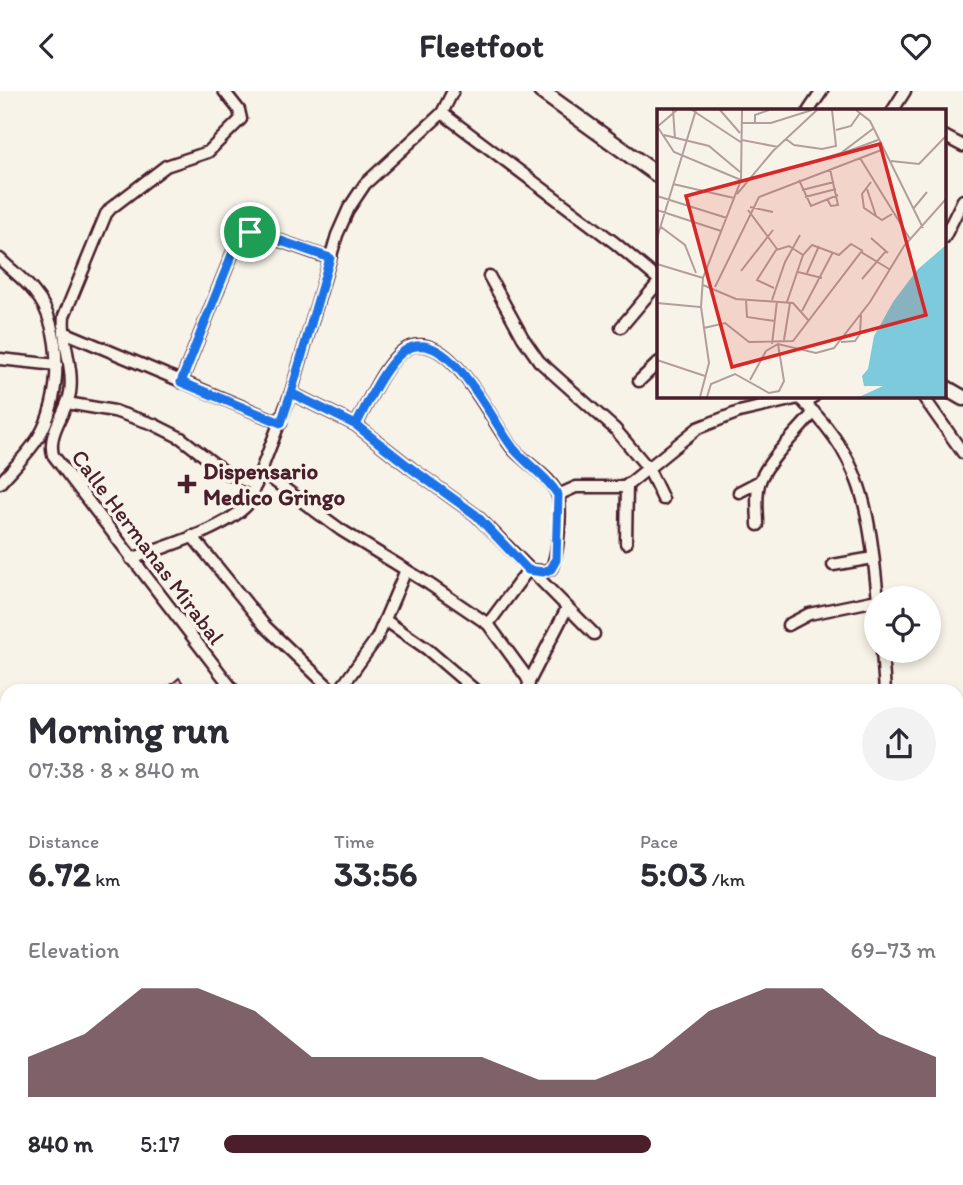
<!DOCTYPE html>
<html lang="en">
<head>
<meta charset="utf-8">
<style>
  :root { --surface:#fff; --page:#f2f2f3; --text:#2b2b33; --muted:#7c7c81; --accent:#4a1f2b }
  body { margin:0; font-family:Itim,sans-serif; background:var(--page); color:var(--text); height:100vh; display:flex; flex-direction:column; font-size:26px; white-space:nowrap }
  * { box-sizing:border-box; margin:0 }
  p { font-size:23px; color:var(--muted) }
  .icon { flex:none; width:38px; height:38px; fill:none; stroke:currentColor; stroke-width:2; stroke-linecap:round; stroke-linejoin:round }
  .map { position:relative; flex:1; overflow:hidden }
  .details { position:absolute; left:0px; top:593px; width:964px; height:502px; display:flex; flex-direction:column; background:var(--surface); border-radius:21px 21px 0 0; box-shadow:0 4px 10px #0003 }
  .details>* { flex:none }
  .tools { position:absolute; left:864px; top:495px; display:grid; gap:14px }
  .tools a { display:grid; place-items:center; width:77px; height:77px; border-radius:50%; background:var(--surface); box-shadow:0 4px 10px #0003; font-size:35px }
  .pin { position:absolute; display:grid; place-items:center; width:60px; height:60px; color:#fff; margin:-30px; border:4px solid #fff; border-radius:50%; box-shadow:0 2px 7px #0007 }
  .round { display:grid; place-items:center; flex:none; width:74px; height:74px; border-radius:37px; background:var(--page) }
  .head { display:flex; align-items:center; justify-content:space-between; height:119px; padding:0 28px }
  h1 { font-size:38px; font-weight:700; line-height:52px }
  .stats { display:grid; grid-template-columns:repeat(3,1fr); gap:10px; height:119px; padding:7px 28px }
  .stats div { display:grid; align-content:center }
  .stats b { font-size:35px; font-weight:700 }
  .stats small { font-size:19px; font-weight:400 }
  .stats p { font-size:19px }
  .chart { height:196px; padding:14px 28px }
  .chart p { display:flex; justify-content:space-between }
  .chart svg { width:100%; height:126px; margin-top:7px; fill:var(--accent); opacity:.7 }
  ul { padding:0 28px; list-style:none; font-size:23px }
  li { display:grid; grid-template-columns:112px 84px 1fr; align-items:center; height:52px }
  li i { height:18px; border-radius:9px; background:var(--accent) }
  header { display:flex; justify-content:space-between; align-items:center; height:91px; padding:0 28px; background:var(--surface); font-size:32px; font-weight:700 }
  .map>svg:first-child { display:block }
  .water { fill:url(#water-waves); stroke:#688695; stroke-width:2 }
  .building { fill:url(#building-hatch); stroke:#4a1f2b; stroke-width:2 }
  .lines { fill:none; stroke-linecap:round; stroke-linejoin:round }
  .street-casing { stroke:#4a1f2b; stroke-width:15 }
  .secondary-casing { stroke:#4a1f2b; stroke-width:19 }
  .street { stroke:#f7f3e8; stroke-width:10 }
  .secondary { stroke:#f7f3e8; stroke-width:14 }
  .route-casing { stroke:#fff; stroke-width:14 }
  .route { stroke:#1a73e8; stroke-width:9 }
  .poi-dot { fill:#4a1f2b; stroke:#f7f3e8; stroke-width:2.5 }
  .labels { text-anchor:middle; stroke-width:7; stroke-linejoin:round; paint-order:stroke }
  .poi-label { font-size:23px; font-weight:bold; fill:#4a1f2b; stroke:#f7f3e8; text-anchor:start }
  .street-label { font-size:23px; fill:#4a1f2b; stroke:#f7f3e8 }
  .inset-road { fill:none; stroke:#b29e9c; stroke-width:2 }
  .view { fill:#d62828; fill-opacity:0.15; stroke:#d62828; stroke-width:3.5 }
  .inset-edge { fill:none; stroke:#4a1f2b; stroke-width:3.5 }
</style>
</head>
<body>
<header><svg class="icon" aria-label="back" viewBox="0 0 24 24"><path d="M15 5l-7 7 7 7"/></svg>Fleetfoot<svg class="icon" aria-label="heart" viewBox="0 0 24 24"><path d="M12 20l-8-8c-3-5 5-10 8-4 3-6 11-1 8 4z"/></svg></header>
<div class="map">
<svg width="963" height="1094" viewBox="0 0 963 1094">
  <defs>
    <pattern id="water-waves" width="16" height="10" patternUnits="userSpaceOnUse" patternTransform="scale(1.75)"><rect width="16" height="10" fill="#7ccadb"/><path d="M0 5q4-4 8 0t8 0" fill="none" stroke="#6dadbc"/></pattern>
    <pattern id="building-hatch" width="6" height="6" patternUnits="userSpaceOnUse" patternTransform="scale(1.75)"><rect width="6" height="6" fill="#f3bfdc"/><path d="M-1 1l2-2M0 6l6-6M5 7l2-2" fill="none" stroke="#d2a4bd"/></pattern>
  </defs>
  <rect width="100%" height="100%" fill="#f7f3e8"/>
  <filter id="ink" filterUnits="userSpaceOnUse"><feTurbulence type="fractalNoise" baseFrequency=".0143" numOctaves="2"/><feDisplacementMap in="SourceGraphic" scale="14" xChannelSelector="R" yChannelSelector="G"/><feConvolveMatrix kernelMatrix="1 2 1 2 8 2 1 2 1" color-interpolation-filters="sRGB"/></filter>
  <g filter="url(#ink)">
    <polygon class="water" points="0,829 7,836 7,1088 236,1088 240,1094 0,1094"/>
    <polygon class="building" points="179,587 189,600 168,600 166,598"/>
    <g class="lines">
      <g class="street-casing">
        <g id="street">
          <path d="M224,0L239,19L241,28L208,61L166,75L111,117L106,123L64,225C61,251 74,275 70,302C66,323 47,342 53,364L234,600"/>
          <polyline points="809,19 822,0"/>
          <polyline points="893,19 905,0"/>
          <polyline points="442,22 615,152 659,189"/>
          <polyline points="944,45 963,55"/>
          <polyline points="944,147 963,109"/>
          <path d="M0,168C11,179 25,189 35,202C64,236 62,310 38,347C28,363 12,378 0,392"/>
          <polyline points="489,185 523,247 539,270 615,338 648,377 663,408"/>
          <polyline points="621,236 659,191"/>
          <polyline points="64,241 281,332"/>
          <polyline points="0,268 57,274"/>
          <polyline points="639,290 659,271"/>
          <polyline points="181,291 235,156 241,147 250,141 261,143 329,167"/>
          <polyline points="291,302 356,334 412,378 476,424 594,543"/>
          <path d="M796,304C865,365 869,422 878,508"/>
          <polyline points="922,304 963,362"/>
          <polyline points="67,312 114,320 153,333 181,347 226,382 256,394"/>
          <polyline points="806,314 815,304"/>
          <path d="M356,334C368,312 387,265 410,256C453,240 493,335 514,359C526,372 553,388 558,405C562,420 558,465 551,478L543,480L528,479L488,533"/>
          <polyline points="262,381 341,439 429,493 488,533 526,585 529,591 528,600"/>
          <polyline points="739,401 760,390"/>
          <polyline points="558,404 576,396 625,396 698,337 739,321 799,307"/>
          <path d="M758,434C758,420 755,403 760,390C769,367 798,341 814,321"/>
          <polyline points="192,445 265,535 333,600"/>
          <polyline points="626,452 627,394"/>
          <path d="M131,468C164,456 226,438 248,413L291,302L337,144L349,117L365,93L442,22L453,0"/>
          <polyline points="833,474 873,467"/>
          <polyline points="385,529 427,558 476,600"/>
          <polyline points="788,534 809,523 877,509"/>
          <polyline points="882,560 885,600"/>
          <polyline points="529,591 567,517"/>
          <polyline points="339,600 377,547 406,479"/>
          <polyline points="0,634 7,642"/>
          <polyline points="957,729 963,765"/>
          <polyline points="0,730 7,736"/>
          <polyline points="963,912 963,922"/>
          <polyline points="401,1088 404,1094"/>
          <polyline points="927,1088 928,1094"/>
          <polyline points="479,1094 494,1088"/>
        </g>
      </g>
      <g class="secondary-casing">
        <g id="secondary">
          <polyline points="541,0 659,85"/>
          <polyline points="944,296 963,307"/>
        </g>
      </g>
      <use href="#street" class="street"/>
      <use href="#secondary" class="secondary"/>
    </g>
  </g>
  <g class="lines" filter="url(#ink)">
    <g class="route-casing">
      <path id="route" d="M250,141L235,156L181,291L281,332L291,302L356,334C367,313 389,263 412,256C453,243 493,332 513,357C527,374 547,385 558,404L556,469L551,478L543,481L528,479L476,424L412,378L356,334L291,302L330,167L261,143L250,141"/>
    </g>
    <use href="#route" class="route"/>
  </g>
  <path class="poi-dot" d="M183.5 382.5h7v7h7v7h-7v7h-7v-7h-7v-7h7z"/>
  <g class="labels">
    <g class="poi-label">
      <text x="203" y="388">Dispensario<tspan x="203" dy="26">Medico Gringo</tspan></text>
    </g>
    <g class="street-label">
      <text transform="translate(148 456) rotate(53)" y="8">Calle Hermanas Mirabal</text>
    </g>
  </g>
  <g transform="translate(657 18)">
    <rect width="289" height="289" fill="#f7f3e8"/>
    <path d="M289,136V288H202L226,277H207L205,267L211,260L217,227L236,193L260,161Z" fill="#7ccadb"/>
    <path class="inset-road" d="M16,1L18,30M35,1L85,34M63,1L83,24M199,1L213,12L266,119M85,14H114L155,1M98,15V6L112,1M0,17L17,43L84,71M0,18L20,1M179,21L194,17L203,4M7,26L52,37L83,63M129,30L137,36L165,40L179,37L175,1M85,31L121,38M186,44L221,31M203,49L253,130M234,52L262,55L289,27M145,57L184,44L217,19M142,71L154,97L181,86M214,73L205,85L207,99L225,111L235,105M16,75L77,89M210,80L219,107M145,81L177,73M80,85L116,42L160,1M0,87L70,109M148,88L179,80M170,90L174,97L181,96L173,60M93,98L116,103M256,100L270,83M0,101L64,122M91,101L120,140M4,118L28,136L39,164M0,129L39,1M214,129L231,144M0,155L46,169M84,162L116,121M141,163L165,169M150,164L162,137M205,170L229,142M46,176L79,190L136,194L152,212M58,178L102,88L227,40M117,179L100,171L119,141L132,137L146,146M89,191L90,208L118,212M115,191L128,153L143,126M130,193L146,146L155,136L182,146L194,135L206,142M0,194L43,198M145,202L176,143M47,219L68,214L92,233L136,232L204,143L232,160M127,231L133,194M184,233L198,232L203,225L204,206M115,235L120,192M0,251L48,267M93,271L109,242L121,235L159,244L177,239L213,193L247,137L289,90M43,288L52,254L44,198L46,169L84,71L85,1M50,288L54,275L78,265L112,284L122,282L127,272L121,235"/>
    <path class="view" d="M223,35L269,206L75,258L29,87Z"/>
    <rect width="289" height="289" class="inset-edge"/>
  </g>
</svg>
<div class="tools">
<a><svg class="icon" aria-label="locate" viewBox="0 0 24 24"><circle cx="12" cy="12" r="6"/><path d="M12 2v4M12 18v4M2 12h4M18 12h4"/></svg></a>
</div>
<div class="pin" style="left:250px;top:141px;background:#1e9e55"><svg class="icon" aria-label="arrive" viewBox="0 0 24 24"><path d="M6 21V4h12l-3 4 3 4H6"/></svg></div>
<section class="details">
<div class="head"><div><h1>Morning run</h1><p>07:38 · 8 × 840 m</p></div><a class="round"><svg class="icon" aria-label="share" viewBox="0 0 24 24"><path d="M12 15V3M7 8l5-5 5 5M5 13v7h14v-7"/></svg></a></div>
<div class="stats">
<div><p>Distance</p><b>6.72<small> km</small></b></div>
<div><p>Time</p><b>33:56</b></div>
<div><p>Pace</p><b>5:03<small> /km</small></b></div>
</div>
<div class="chart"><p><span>Elevation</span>69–73 m</p>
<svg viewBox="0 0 160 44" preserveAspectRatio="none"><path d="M0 44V30L10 22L20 6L30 6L40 14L50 30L60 30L70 30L80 30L90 38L100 38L110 30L120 14L130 6L140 6L150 22L160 30V44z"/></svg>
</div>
<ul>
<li><b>840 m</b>5:17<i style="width:60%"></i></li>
</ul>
</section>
</div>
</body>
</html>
